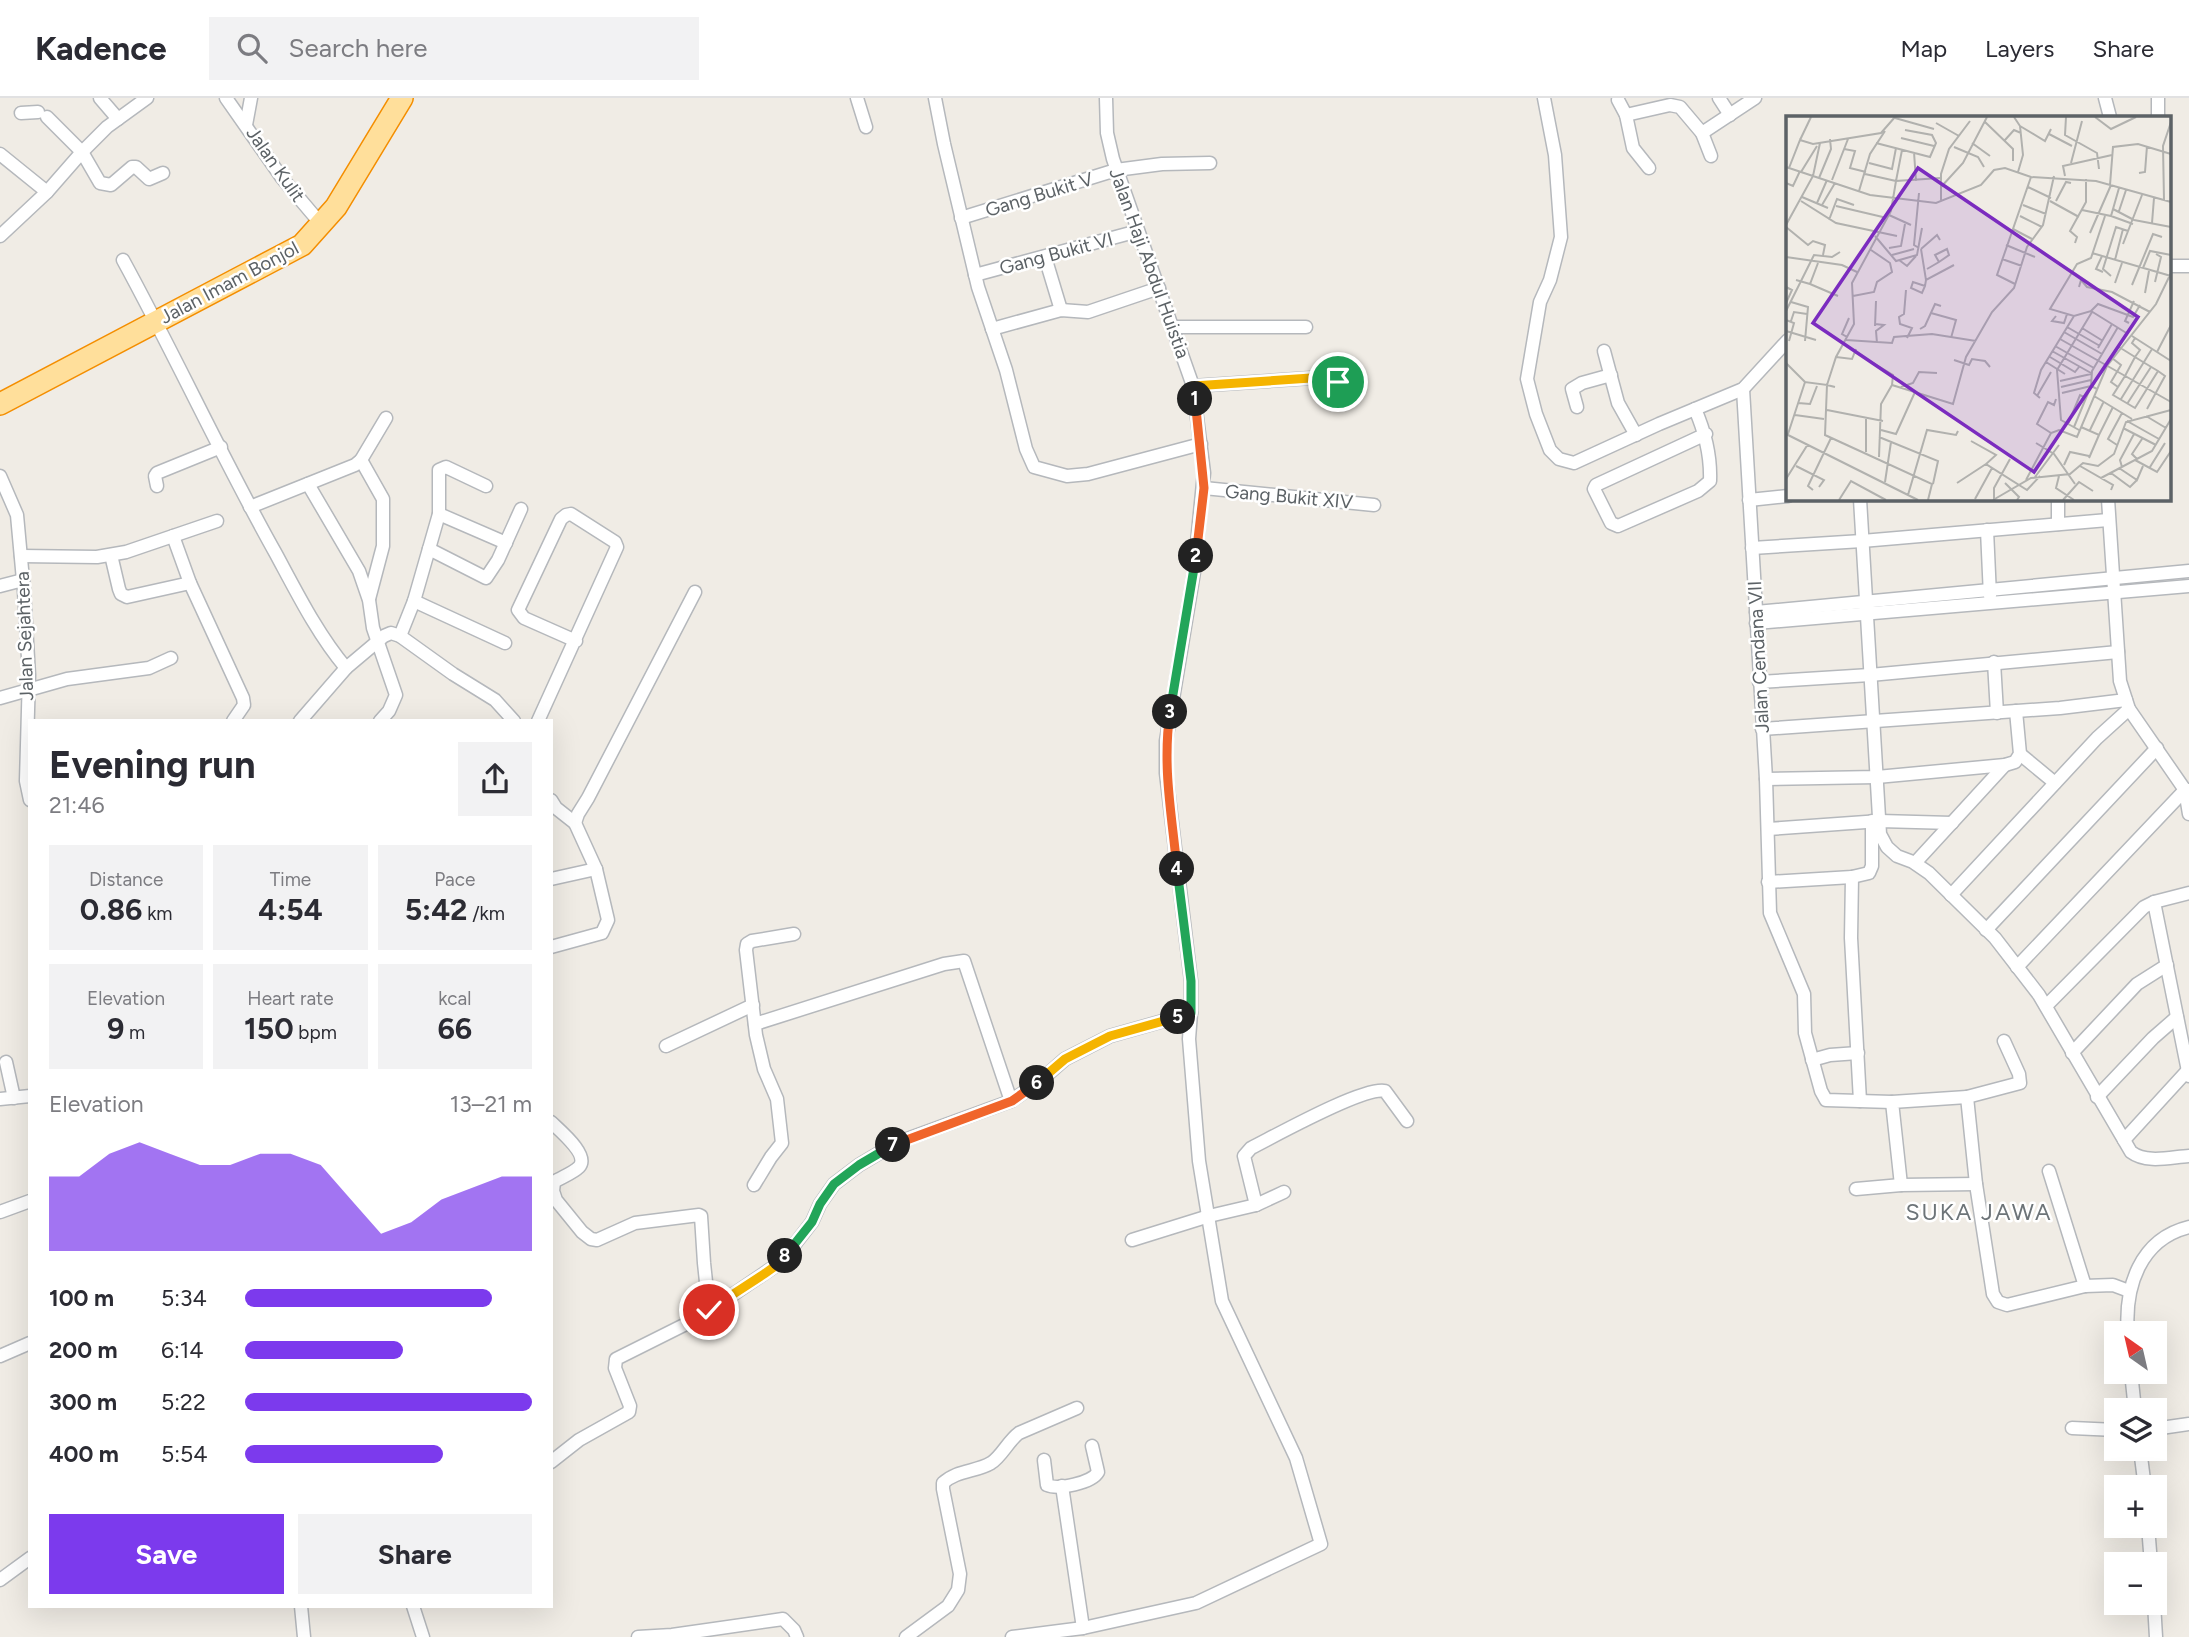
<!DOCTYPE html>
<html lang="en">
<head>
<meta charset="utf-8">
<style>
  :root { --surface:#fff; --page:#f2f2f3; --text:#2b2b33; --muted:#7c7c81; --line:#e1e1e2; --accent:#7c3aed }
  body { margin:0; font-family:Figtree,sans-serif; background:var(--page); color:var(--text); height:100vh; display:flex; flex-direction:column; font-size:26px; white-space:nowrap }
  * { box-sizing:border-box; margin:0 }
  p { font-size:23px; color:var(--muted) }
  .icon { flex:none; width:38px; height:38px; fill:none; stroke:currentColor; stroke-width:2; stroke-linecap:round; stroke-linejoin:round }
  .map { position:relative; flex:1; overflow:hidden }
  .sheet { position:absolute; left:28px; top:621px; width:525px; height:889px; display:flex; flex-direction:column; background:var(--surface); border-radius:0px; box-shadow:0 7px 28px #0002 }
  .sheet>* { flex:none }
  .needle { width:46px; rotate:326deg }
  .fabs { position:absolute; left:2104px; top:1223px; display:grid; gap:14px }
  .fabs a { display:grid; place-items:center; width:63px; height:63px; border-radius:0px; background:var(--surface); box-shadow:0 7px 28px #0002; font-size:35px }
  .pin { position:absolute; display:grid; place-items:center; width:60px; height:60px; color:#fff; margin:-30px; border:4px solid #fff; border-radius:50%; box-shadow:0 2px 7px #0007 }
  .km { position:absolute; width:35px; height:35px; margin:-18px; border-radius:50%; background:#222; color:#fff; font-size:19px; line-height:35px; text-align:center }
  .round { display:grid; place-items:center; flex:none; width:74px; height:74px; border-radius:0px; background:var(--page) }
  .headline { display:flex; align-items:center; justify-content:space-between; height:119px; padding:0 21px }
  h1 { font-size:38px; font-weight:700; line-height:52px }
  .figures { display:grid; grid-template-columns:repeat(3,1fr); gap:10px; height:119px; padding:7px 21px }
  .figures div { display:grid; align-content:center; border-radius:0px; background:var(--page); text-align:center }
  .figures b { font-size:30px; font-weight:700 }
  .figures small { font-size:19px; font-weight:400 }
  .figures p { font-size:19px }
  .chart { height:196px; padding:14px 21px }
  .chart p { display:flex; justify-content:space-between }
  .chart svg { width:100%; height:126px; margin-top:7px; fill:var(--accent); opacity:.7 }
  .cta { display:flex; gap:14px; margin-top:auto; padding:14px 21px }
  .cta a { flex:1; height:80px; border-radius:0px; background:var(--accent); color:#fff; font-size:28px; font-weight:700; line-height:80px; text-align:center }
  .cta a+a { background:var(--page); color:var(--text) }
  ul { padding:0 21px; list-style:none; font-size:23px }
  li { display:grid; grid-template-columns:112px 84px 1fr; align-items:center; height:52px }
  li i { height:18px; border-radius:9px; background:var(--accent) }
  header { display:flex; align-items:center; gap:42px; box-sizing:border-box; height:98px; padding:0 35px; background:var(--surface); border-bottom:2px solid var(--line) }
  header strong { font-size:33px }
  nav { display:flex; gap:38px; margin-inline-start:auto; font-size:24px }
  .search { width:490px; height:63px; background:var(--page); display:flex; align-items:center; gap:18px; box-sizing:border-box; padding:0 24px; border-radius:0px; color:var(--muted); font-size:26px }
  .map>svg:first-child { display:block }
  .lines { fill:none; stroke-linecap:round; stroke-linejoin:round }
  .minor-casing { stroke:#b5b8bc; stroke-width:15 }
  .trunk-casing { stroke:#f48e00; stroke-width:24 }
  .minor { stroke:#fff; stroke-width:12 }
  .trunk { stroke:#ffdf9b; stroke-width:21 }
  .split-1-casing { stroke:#fff; stroke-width:14 }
  .split-2-casing { stroke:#fff; stroke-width:14 }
  .split-3-casing { stroke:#fff; stroke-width:14 }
  .split-4-casing { stroke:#fff; stroke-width:14 }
  .split-5-casing { stroke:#fff; stroke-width:14 }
  .split-6-casing { stroke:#fff; stroke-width:14 }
  .split-7-casing { stroke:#fff; stroke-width:14 }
  .split-8-casing { stroke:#fff; stroke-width:14 }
  .split-9-casing { stroke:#fff; stroke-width:14 }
  .split-1 { stroke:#f5b400; stroke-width:9 }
  .split-2 { stroke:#f0652b; stroke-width:9 }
  .split-3 { stroke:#22a559; stroke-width:9 }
  .split-4 { stroke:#f0652b; stroke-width:9 }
  .split-5 { stroke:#22a559; stroke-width:9 }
  .split-6 { stroke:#f5b400; stroke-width:9 }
  .split-7 { stroke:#f0652b; stroke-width:9 }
  .split-8 { stroke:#22a559; stroke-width:9 }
  .split-9 { stroke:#f5b400; stroke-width:9 }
  .labels { text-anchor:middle; stroke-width:5; stroke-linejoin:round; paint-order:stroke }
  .street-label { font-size:19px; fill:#5c6266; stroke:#fff }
  .quarter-label { font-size:23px; letter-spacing:2px; fill:#6d7478; stroke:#fff }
  .inset-road { fill:none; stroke:#b1b1ae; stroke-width:2 }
  .view { fill:#7b2cbf; fill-opacity:0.15; stroke:#7b2cbf; stroke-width:3.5 }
  .inset-edge { fill:none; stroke:#5c6266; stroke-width:3.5 }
</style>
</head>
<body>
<header>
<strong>Kadence</strong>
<div class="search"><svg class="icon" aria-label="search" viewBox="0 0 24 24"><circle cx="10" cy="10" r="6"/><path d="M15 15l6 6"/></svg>Search here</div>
<nav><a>Map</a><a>Layers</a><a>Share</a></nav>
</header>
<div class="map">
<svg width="2189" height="1539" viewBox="0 0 2189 1539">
  <rect width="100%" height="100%" fill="#f0ece5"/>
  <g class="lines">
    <g class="minor-casing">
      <g id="minor">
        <polyline points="100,0 118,21"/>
        <polyline points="226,0 282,80 321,126"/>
        <polyline points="857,0 866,29"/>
        <polyline points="935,0 944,46 978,189 1006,272 1026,351 1034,369 1067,378 1088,376 1201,346"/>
        <polyline points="1544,0 1555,57 1561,139 1550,182 1540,204 1527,281 1536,316 1550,352 1559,361 1574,365 1659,326 1743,291 1788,242"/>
        <polyline points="1719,0 1730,17"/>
        <polyline points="2105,0 2110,19"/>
        <polyline points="2158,0 2158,19"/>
        <polyline points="1618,2 1626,17"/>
        <polyline points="21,15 38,14"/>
        <polyline points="47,19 82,54 100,85 111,87 132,69 136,69 149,81 163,75"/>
        <polyline points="246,27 251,0"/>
        <polyline points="1702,35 1711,58"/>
        <polyline points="0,56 47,94"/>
        <polyline points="1649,70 1633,50 1626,17 1670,7 1680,9 1702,35 1755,0"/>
        <polyline points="961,120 1116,72 1162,66 1210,65"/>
        <polyline points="0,138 47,94 82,54 107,29 147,0"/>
        <polyline points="1045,159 1061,212"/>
        <path d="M123,162C176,259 222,360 276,456C297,495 318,537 346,570L384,538L391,535L400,538L453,576L495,602L514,623"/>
        <polyline points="2170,168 2189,168"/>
        <polyline points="975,177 1138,133"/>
        <polyline points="1173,229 1306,229"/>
        <polyline points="992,231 1061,212 1088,214 1159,190"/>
        <polyline points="1604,253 1618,305 1636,337"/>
        <polyline points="1193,288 1311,280 1338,284"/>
        <polyline points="1743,291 1766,681 1770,815 1804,896 1805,935 1821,993 1826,1002 1892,1004"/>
        <polyline points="1577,309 1572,291 1582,285 1611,277"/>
        <path d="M1695,311C1705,334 1711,357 1710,383L1698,393L1618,428L1611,425L1594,391L1596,387L1706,336"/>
        <polyline points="361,362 383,401 383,448 369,501"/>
        <polyline points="0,378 17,417 24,493 29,577 26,683 30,702"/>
        <polyline points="308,386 359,473 369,502 373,530 396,597 389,613 380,623"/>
        <polyline points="157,388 155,378 157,375 221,349"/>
        <polyline points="1204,390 1374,407"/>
        <path d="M1860,401L1880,736L1887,749L1897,758L1913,764L1929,775L1995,840L2039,897L2131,1054C2147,1066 2171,1059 2189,1058"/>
        <polyline points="2108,401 2120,583 2129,611 2185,692 2189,692"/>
        <polyline points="1749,402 1788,398"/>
        <polyline points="250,409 355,367 361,362 386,320"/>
        <polyline points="439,416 506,445"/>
        <polyline points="2058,426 2058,401"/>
        <polyline points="1987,432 1990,498"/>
        <polyline points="173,438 190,485 243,600 244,607 233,623"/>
        <polyline points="1752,450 1862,443 2108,422"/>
        <polyline points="429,451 486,480 498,462 521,411"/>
        <polyline points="111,457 119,491 121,496 127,499 190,485"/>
        <polyline points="21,458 97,459 126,454 217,423"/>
        <polyline points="0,488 23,482"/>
        <polyline points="414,503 505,545"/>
        <polyline points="1756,514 2189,473"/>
        <polyline points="1756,525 2189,488"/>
        <polyline points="400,538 414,503 439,416 439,372 446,369 486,388"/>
        <polyline points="1994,564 1997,615"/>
        <polyline points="1759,584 1870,577 2118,554"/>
        <polyline points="0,600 67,581 149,570 171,560"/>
        <polyline points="300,623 346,570"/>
        <polyline points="538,623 617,449 615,444 571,416 566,417 561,421 518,512 524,520 576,543"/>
        <polyline points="1762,631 2060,610 2126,602"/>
        <polyline points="2020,656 2055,685"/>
        <polyline points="1766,681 1877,679 2005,667 2015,664 2020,656 2016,613"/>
        <polyline points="2185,692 2189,716"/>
        <polyline points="551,702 556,710 575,725 578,716 588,700 695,494"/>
        <polyline points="1768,731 1880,723 1952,725"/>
        <polyline points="1915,765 2005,667"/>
        <polyline points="1852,779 1851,840 1860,1003"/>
        <polyline points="551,781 596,771"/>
        <polyline points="1768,784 1852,779 1869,775 1872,768 1872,723"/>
        <polyline points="2189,795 2154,804 2189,978"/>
        <polyline points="1951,797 2097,640 2129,611"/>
        <polyline points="1986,832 2157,650"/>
        <polyline points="551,849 602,835 608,822 596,771 575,725"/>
        <polyline points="2017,869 2185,692"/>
        <polyline points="2046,908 2144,809 2154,804"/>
        <polyline points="755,926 944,866 964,863 1011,1003"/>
        <polyline points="2004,943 2019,976 2020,985 1967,999 1976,1086 1993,1196 1998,1204 2007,1207 2085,1188 2113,1187 2129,1193"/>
        <polyline points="666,948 753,907"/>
        <polyline points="2072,955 2137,886 2167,867"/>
        <polyline points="1812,962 1830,957 1858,955"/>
        <polyline points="6,964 14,1000"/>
        <polyline points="2097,999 2153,940 2177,919"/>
        <polyline points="0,1001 30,998"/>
        <path d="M551,1024C559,1032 590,1057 579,1069C573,1075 562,1079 554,1084L553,1093L556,1102L582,1134L591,1141L597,1142L635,1125L699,1117L701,1118L704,1165L709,1212"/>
        <polyline points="2124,1042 2188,972"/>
        <polyline points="2049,1073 2085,1188"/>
        <polyline points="754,1087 771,1059 782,1045 777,1001 764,971 756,937 746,852 747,846 752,843 794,836"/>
        <polyline points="1901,1087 1892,1004 1967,999"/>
        <polyline points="1856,1091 1901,1087 1976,1086"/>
        <polyline points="1256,1107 1284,1094"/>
        <polyline points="0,1114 30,1103"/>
        <path d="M1132,1142L1209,1118L1256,1107L1244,1058L1251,1050C1275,1038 1364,988 1385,993L1407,1023"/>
        <path d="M2128,1236C2124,1189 2140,1141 2189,1129"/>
        <polyline points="0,1258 30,1245"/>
        <polyline points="2131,1274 2135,1312"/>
        <polyline points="2072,1330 2116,1332"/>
        <polyline points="2154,1331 2189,1326"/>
        <polyline points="2140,1351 2145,1390"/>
        <path d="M1044,1362L1047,1387C1058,1392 1092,1385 1098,1374L1092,1348"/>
        <polyline points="551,1364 579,1342 629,1314 630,1308 615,1270 616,1261 700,1219 781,1164 812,1124 820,1106 834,1086 859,1067 896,1045 1011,1003 1040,983 1065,961 1110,938 1191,915"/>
        <polyline points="1062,1388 1083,1530"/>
        <polyline points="2148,1428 2151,1466"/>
        <polyline points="0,1482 30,1460"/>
        <polyline points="2154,1505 2156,1539"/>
        <polyline points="301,1508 304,1539"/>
        <polyline points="413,1508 423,1539"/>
        <polyline points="638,1539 672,1537 783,1521 794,1532 797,1539"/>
        <path d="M906,1539L948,1508L958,1492L960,1476L943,1391V1385C957,1372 976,1374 991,1365C1002,1358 1008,1343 1019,1335L1077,1310"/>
        <polyline points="1012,1539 1083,1530 1196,1505 1321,1446 1296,1360 1222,1203 1199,1063 1189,941 1191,915 1191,883 1166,675 1166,643 1194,474 1204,375 1193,288 1113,61 1107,35 1106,0"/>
      </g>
    </g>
    <g class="trunk-casing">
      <polyline id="trunk" points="0,306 302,147 336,109 402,0"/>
    </g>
    <use href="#minor" class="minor"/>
    <use href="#trunk" class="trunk"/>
  </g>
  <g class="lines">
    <g class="split-1-casing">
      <polyline id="split-1" points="1195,301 1193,288 1311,280 1338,284"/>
    </g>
    <g class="split-2-casing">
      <polyline id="split-2" points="1195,301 1204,390 1196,458"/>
    </g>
    <g class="split-3-casing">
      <polyline id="split-3" points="1170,614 1196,458"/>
    </g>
    <g class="split-4-casing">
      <path id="split-4" d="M1170,614C1162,669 1172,717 1177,771"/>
    </g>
    <g class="split-5-casing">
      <polyline id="split-5" points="1177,771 1191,883 1191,915 1178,919"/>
    </g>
    <g class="split-6-casing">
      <polyline id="split-6" points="1037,985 1065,961 1110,938 1178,919"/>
    </g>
    <g class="split-7-casing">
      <polyline id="split-7" points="893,1047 1012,1003 1037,985"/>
    </g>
    <g class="split-8-casing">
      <polyline id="split-8" points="785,1158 812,1124 820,1106 834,1086 859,1067 893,1047"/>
    </g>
    <g class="split-9-casing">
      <polyline id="split-9" points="709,1212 764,1176 781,1164 785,1158"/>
    </g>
    <use href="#split-1" class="split-1"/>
    <use href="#split-2" class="split-2"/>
    <use href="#split-3" class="split-3"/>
    <use href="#split-4" class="split-4"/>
    <use href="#split-5" class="split-5"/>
    <use href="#split-6" class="split-6"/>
    <use href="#split-7" class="split-7"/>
    <use href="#split-8" class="split-8"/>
    <use href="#split-9" class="split-9"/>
  </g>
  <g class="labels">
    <g class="street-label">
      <text transform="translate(276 66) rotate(55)" y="7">Jalan Kulit</text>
      <text transform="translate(1039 96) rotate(-17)" y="7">Gang Bukit V</text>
      <text transform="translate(1056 155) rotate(-15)" y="7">Gang Bukit VI</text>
      <text transform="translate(1150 165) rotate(70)" y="7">Jalan Haji Abdul Huistia</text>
      <text transform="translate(229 184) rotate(-28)" y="7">Jalan Imam Bonjol</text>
      <text transform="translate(1289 398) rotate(5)" y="7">Gang Bukit XIV</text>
      <text transform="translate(24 538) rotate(-92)" y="7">Jalan Sejahtera</text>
      <text transform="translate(1758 559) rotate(-93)" y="7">Jalan Cendana VII</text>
    </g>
    <g class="quarter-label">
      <text x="1979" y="1122">SUKA JAWA</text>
    </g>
  </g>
  <g transform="translate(1786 18)">
    <rect width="385" height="385" fill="#f0ece5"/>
    <path class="inset-road" d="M228,1L234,10L237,39L232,56M280,1L279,19L311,37L313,53M309,1L325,13L350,1M109,2L148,13M198,5L227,33V45M150,7L173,20M234,10L259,25L265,13M263,18L286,30M115,22L148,30M14,24L25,1M219,24L228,14L235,17M90,27L144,41L150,27L146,19L119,14M186,27L204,40M168,31L192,41L198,51M58,33L69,35L64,52L80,56M128,36L130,65M83,47L106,53L110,32M285,47L296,5M0,51L84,79L150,87L195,69L208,54L219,52L245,61L310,65L385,86M3,52L14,24L27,28L95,17L109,1M15,56L31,30M353,57L359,56L361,30M79,58L110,65L116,34M279,60L277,50L326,39M33,62L45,33L44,23M46,64L62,23M0,67L7,70L14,55M324,69L327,31L352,28L385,38M155,71L177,47L201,1M242,71L265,82M73,75L84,38L99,15M16,81L42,92M155,84V58L163,33L184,5M378,84L377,30L385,6M15,85L50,107L111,120M264,85L293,101M270,85L280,66L285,67M31,87L41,64M36,89L49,67M237,89L260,98M50,90L101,102M327,93L348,104M296,94L325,100L333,72M333,95L340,74M103,99L125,109M234,100L256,111M319,100L305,142L291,148L264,193L288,200L305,195L342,218M325,100L347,108M43,104L51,83L68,89M348,104L385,111M366,107L368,82M0,109L27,60L34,27M0,111L22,129L27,125L39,129L37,139M227,113L246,123M304,117L325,69M89,120L110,145L131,139L136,112M289,127L291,121L284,115L300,86V63M337,128L356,79M220,129L249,141M103,132L115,130L119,108M133,132L128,129L133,77M135,133L140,164L168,149M135,133L151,119L154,124M306,137L385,160M106,139L128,133M316,140L310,153L317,156M0,141L56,149L71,156M216,143L236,150M113,144L121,150L130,140M329,144L337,113M357,152L364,135L385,139M141,153L153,146L163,139L161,133L149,139L153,146M325,160L317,153L330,111L342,115M10,164L24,168L32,147M369,166L375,141L370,138M329,167L336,147M24,168L52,180M229,168L211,159L245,61M346,169L367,118L376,121M139,170L127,166L125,172L136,177L139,170L140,164M0,171L6,174L0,187M293,171L295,164L301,171L326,176L364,196M120,174L118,198L113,201L114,208L126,212L121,222M359,177L363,155M67,180L88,176L91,166L106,156L104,147L85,134M5,186L22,191L19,225M0,195L28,139L46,141L54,136M305,195L312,188L347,201L354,189M145,197L170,204L165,222M270,200L266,205L278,207L281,198M0,204L8,207L3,225M5,205L8,196L21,198M343,207L339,205L348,185M89,208L98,209L90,215L91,227M89,210L90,185M281,211L314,230M296,212L317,225M134,213L139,210L149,188L155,190M0,215L30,224M278,216L316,238M346,220L385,245M61,221L56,218L63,202M274,223L385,286M60,224L106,227L108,221L146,218L190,225M269,230L308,252M333,231L357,246L372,255L349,292L327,279L339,260L349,241L354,234L346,227L349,222M312,232L326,208M266,235L305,257M69,236L107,259L106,269M371,236L385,209M50,241L66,243L70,233M264,241L289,256L293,251M326,242L335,249L325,266L332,271M168,244L183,249L186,243L199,245L204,251M260,246L279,258M0,247L19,266M274,265L305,258M49,271L41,269L39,319L146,368L142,384M115,271L127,267L133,256L151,257M275,271L305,264M311,273L305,270L306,255L332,211M276,277L305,270M251,280L265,256M308,280L346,303M254,282L248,277L255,254L288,200M335,283L366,233M12,287L24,288L31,270M341,288L365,251M361,293L379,260L372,255M41,294L97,305M9,299L38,303M360,300L380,312M80,302V336M341,305L373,323M282,308L294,279L300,282M288,311L305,270M295,311L313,319L327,291M337,312L370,329M95,314L110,318L129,276M293,314L275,304L271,254L306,196M304,314L318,285M265,317L251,308L262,286L268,289L270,283M0,318L132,384M2,318L19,266L41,269L50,241L68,208L66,167L105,95L110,65L154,62M93,321L152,345L147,368M185,325L210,339L200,348L241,374L254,360M250,327L268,338L289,368M331,329L322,323L336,297M93,341L95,288L106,269L167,288L180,241L206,196L228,172L241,131L257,109L268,60M303,342L313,319M351,343L346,338L356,323M349,344L371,356L385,335M278,349L284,336L303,340M10,350L38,364L33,371M294,350L327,369L325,374M336,351L334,344L348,318M364,351L379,327M333,352L351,364L357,350M325,357L344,371L351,364M273,360L270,372L288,384M249,361L273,329M315,362L366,335L385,303M0,363L22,328M240,364L265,317L273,314L291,321L321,250L370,188L385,157M99,366L105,326M171,367L200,348M219,367L233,381L231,384M27,374L22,370L45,322M122,379L141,314L170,319L172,315M189,383L206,352M53,384L65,365L100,384M207,384L245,362L284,358L297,347L312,350L328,338L340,306L385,294M208,384V372L224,343M277,384L293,366L307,375"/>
    <path class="view" d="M132,52L352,201L248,356L27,207Z"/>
    <rect width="385" height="385" class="inset-edge"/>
  </g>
</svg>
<div class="fabs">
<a><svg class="needle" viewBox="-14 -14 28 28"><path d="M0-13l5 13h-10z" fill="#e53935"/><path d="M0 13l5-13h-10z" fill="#7c7c81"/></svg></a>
<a><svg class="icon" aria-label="layers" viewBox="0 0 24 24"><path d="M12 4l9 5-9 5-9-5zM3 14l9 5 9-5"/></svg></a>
<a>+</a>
<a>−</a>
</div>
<div class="pin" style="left:1338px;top:284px;background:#1e9e55"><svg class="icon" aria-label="arrive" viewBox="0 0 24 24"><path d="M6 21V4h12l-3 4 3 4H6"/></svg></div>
<div class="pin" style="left:709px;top:1212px;background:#d93025"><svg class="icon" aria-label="check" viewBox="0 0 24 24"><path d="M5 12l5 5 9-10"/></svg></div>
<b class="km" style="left:1195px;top:301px">1</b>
<b class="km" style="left:1196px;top:458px">2</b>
<b class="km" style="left:1170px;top:614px">3</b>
<b class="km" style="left:1177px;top:771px">4</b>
<b class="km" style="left:1178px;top:919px">5</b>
<b class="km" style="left:1037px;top:985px">6</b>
<b class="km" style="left:893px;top:1047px">7</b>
<b class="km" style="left:785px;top:1158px">8</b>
<section class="sheet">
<div class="headline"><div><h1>Evening run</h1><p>21:46</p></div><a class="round"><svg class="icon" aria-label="share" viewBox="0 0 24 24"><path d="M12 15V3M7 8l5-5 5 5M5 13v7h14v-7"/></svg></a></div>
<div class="figures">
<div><p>Distance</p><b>0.86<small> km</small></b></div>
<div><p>Time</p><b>4:54</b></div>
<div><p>Pace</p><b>5:42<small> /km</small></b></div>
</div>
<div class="figures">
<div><p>Elevation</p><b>9<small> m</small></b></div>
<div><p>Heart rate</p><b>150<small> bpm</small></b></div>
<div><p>kcal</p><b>66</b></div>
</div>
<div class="chart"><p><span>Elevation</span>13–21 m</p>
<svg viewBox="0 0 160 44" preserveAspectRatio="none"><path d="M0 44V18L10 18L20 10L30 6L40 10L50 14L60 14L70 10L80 10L90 14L100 26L110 38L120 34L130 26L140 22L150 18L160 18V44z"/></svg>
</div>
<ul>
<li><b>100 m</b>5:34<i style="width:86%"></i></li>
<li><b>200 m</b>6:14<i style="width:55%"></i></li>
<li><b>300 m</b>5:22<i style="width:100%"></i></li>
<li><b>400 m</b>5:54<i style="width:69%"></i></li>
</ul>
<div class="cta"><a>Save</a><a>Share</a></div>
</section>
</div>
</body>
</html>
